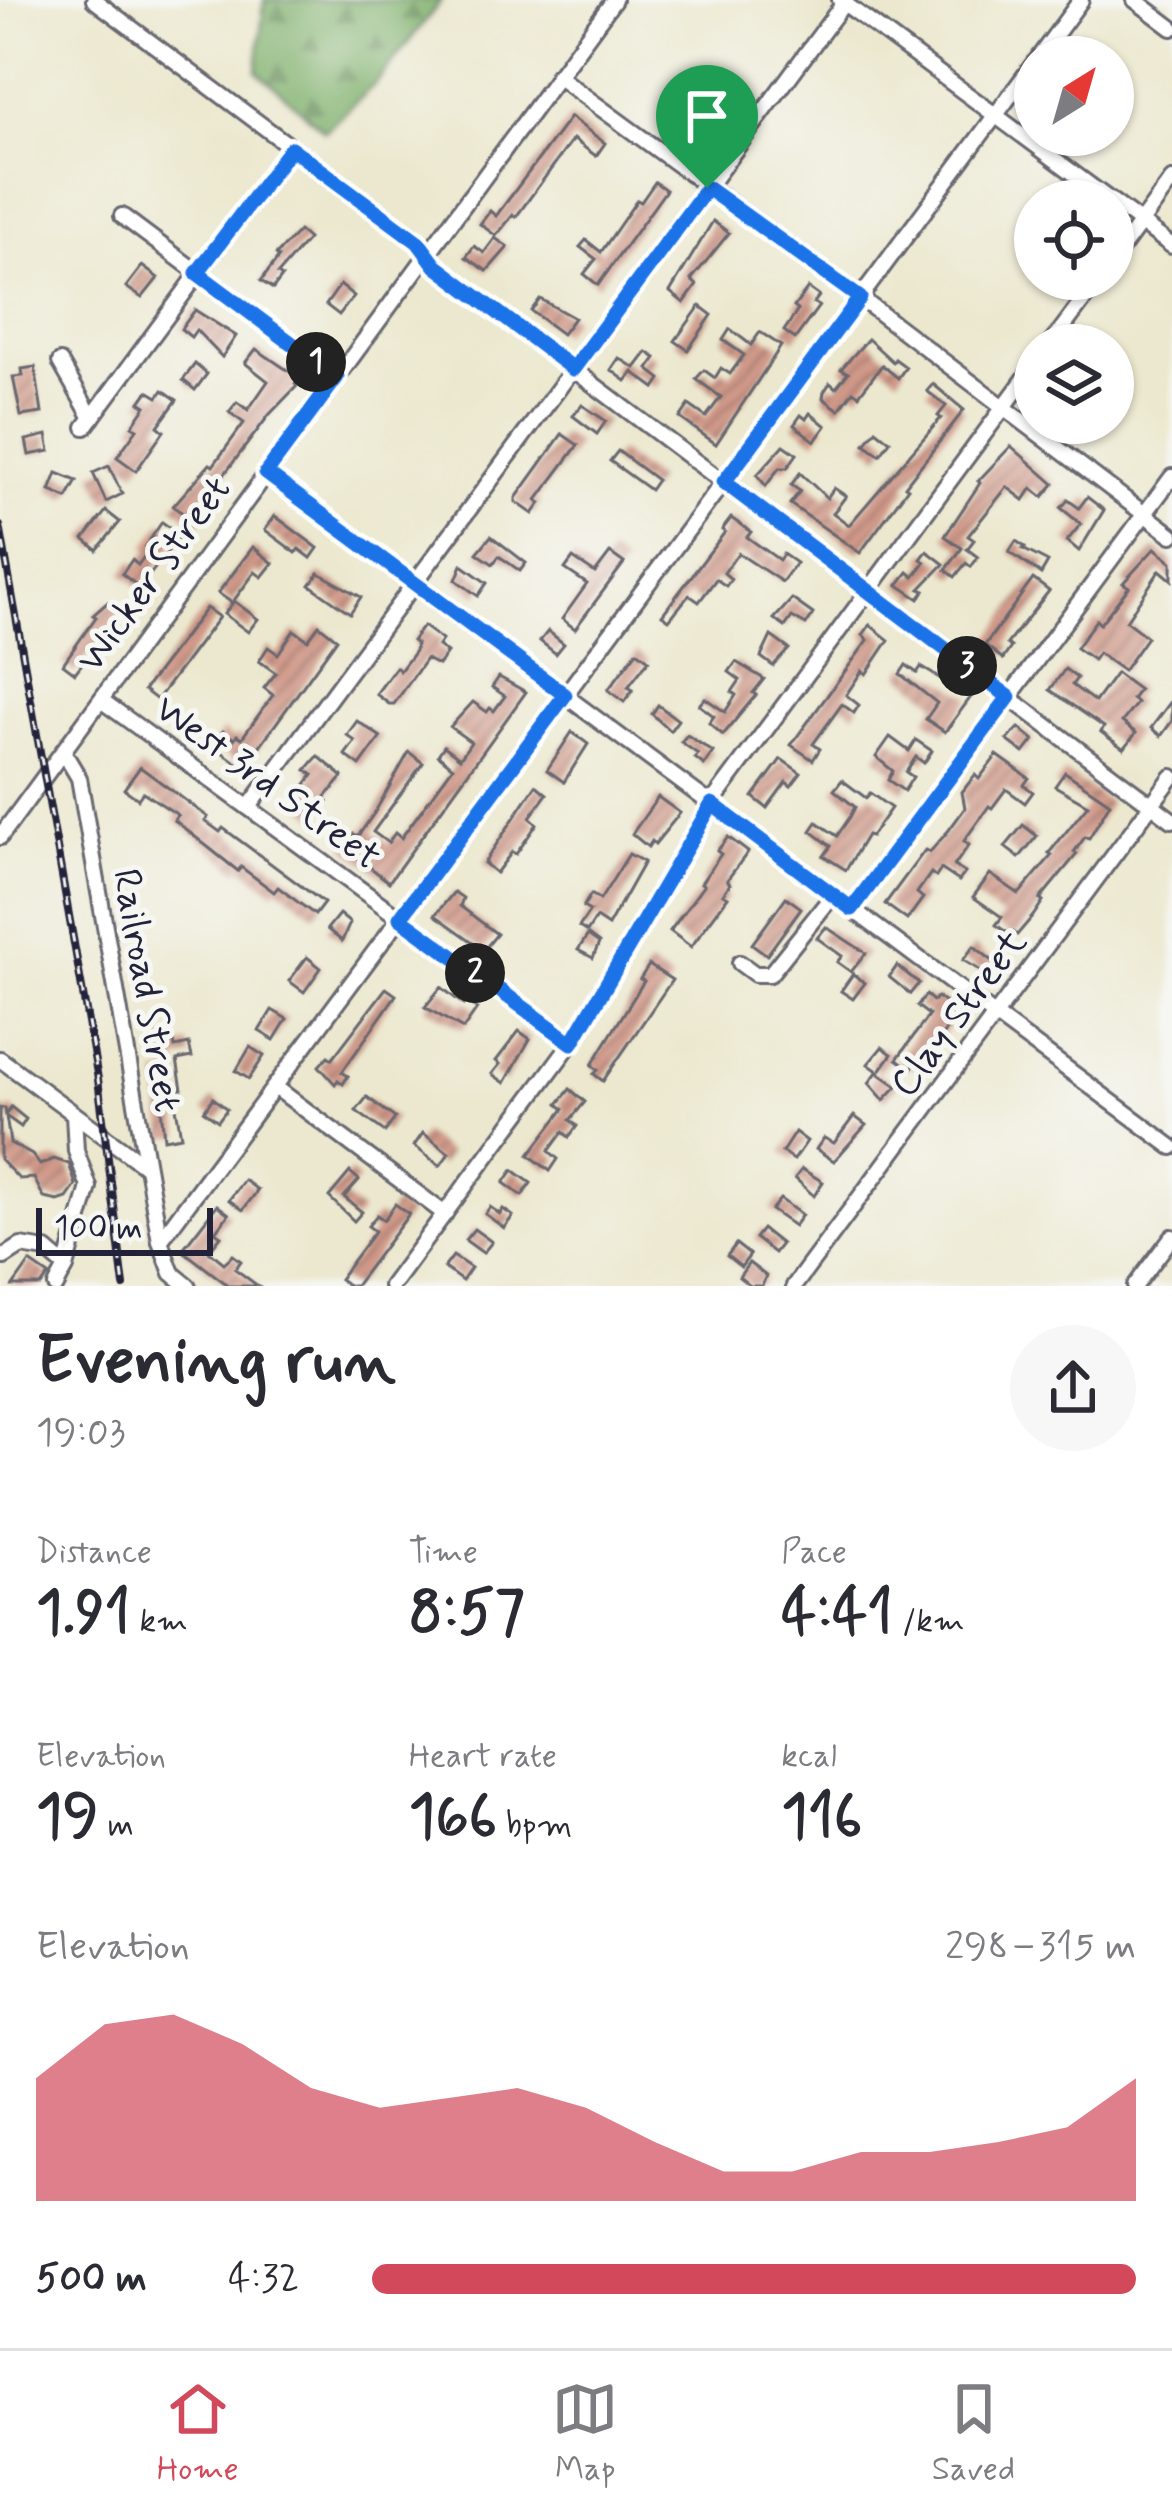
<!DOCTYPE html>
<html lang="en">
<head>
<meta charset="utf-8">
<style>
  :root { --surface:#fff; --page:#f7f7f7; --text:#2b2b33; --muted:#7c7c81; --line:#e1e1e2; --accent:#d1495b }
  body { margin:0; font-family:Mynerve,sans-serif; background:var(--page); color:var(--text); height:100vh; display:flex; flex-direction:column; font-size:45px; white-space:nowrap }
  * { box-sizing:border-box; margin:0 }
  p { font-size:39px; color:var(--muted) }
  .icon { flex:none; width:66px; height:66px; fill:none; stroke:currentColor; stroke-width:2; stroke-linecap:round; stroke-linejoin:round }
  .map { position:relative; height:1286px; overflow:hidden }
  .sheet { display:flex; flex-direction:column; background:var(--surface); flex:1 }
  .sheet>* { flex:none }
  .needle { width:78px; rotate:37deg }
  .controls { position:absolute; left:1014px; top:36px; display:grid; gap:24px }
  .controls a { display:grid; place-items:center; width:120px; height:120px; border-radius:50%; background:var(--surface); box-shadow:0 3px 9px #0004; font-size:60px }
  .scale { position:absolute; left:36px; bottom:30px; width:177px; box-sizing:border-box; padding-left:12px; border:6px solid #22223b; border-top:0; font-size:33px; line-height:42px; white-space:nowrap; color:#22223b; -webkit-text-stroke:9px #f6f6f2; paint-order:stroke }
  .pin { position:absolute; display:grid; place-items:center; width:102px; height:102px; color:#fff; margin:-123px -51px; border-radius:50% 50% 50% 0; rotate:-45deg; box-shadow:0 0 12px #0007 }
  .pin .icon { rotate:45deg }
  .km { position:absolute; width:60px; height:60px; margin:-30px; border-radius:50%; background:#222; color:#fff; font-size:33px; line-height:60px; text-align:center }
  .round { display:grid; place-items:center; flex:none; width:126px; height:126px; border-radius:63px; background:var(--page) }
  .overview { display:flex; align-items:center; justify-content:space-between; height:204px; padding:0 36px }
  h1 { font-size:66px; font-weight:700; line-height:90px }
  .figures { display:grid; grid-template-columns:repeat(3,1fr); gap:18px; height:204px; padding:12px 36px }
  .figures div { display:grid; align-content:center }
  .figures b { font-size:60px; font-weight:700 }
  .figures small { font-size:33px; font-weight:400 }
  .figures p { font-size:33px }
  .chart { height:336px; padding:24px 36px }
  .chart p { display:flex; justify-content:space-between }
  .chart svg { width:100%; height:216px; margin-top:12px; fill:var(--accent); opacity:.7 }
  ul { padding:0 36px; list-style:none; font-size:39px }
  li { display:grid; grid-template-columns:192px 144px 1fr; align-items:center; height:90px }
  li i { height:30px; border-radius:15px; background:var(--accent) }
  .tab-bar { display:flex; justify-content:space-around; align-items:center; height:168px; border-top:3px solid var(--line); background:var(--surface); font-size:33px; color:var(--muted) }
  .tab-bar a { display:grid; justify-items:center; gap:6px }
  .tab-bar .on { color:var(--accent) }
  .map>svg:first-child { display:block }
  .forest { fill:url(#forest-firs); stroke:#506954; stroke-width:3 }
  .building { fill:url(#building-hatch) }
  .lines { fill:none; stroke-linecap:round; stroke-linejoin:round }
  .minor-casing { stroke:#69676f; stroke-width:20 }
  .minor { stroke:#fff; stroke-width:14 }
  .rail-casing { stroke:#22223b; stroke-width:8 }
  .rail { stroke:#f6f6f2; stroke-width:3; stroke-dasharray:9; stroke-linecap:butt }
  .route-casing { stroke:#fff; stroke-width:24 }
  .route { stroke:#1a73e8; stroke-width:15 }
  .labels { text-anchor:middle; stroke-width:10; stroke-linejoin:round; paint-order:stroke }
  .street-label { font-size:39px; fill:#22223b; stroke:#f6f6f2 }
</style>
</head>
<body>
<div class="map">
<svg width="1172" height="1286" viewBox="0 0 1172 1286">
  <defs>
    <pattern id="forest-firs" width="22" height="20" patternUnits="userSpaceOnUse" patternTransform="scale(3)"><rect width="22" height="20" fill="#7fb06c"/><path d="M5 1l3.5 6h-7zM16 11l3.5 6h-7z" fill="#688f5a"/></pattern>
    <pattern id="building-hatch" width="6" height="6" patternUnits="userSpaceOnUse" patternTransform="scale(3)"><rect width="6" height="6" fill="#d09989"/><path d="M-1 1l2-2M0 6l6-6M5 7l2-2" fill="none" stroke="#a87c71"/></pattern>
  </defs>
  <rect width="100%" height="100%" fill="#f6f6f2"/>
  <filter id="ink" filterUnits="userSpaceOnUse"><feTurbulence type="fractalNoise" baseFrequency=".00833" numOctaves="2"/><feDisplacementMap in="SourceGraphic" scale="24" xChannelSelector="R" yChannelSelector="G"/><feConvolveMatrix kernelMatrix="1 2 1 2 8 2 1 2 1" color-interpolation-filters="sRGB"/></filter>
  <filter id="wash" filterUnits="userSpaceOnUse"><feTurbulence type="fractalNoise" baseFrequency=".004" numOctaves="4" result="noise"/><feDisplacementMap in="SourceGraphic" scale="48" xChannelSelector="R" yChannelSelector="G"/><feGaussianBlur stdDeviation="2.7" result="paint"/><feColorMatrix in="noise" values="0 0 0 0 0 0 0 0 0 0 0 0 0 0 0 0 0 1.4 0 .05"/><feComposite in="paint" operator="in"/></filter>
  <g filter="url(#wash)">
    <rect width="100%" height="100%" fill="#ece8cf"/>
    <polygon class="forest" points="264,0 442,0 376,83 325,131 257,71"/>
    <g id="blocks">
      <g class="building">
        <polygon points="570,117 605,143 596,156 573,139 516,217 513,215 496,236 480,224 490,211 496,216"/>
        <polygon points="655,182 666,190 598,285 584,274 596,259 580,247 586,240 601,252 637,200 641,202"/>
        <polygon points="713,221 729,233 691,280 697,285 684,303 670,292"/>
        <polygon points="299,231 308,239 278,274 282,277 273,289 261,281 279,257 276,255"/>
        <polygon points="495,238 508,247 487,271 466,257 474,246 484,253"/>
        <polygon points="142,266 158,278 142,298 126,287"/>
        <polygon points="340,285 354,296 339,315 326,305"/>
        <polygon points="808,288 819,296 814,303 819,306 795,339 784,331 798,310 794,307"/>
        <polygon points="540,299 574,318 562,334 531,311"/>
        <polygon points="700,306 712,315 688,350 675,341"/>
        <polygon points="195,310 236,336 222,357 196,330 191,337 181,329"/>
        <polygon points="730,329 751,345 760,332 781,346 716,444 680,418 689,405 706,417 721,397 696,379 704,370 715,378 721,368 730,374 744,355 723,340"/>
        <polygon points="868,339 893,362 895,359 906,367 898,378 882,365 859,395 853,391 839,410 823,398 824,392 830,383 836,388 848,373 841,369"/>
        <polygon points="256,349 299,378 295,384 297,386 269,415 202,504 209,510 200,522 193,521 173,506 210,464 213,466 244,423 229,412 237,402 248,410 268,381 245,363"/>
        <polygon points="647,352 656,358 648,369 661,379 655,388 633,372 626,381 611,370 619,358 635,368"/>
        <polygon points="195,364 207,374 195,390 183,380"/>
        <polygon points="35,367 42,413 21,416 13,377 23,376 22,369"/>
        <polygon points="933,384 964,410 905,486 908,488 860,553 790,504 800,491 791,485 800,473 827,498 834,488 846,496 833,513 849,525 941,418 938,416 946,406 927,391"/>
        <polygon points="163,390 177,400 158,426 164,431 136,471 117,457 137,429 132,426 146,406 140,402 148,391 158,397"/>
        <polygon points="582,405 606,421 597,434 573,416"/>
        <polygon points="810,413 826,426 815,441 794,425 801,415 806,419"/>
        <polygon points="876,430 890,441 880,455 865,444"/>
        <polygon points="562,434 578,445 537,500 541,503 533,514 516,502 516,498"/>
        <polygon points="47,435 50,451 29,455 26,440"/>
        <polygon points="784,445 797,454 787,468 779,468 766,486 757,475"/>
        <polygon points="1011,446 1054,484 1043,497 1032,488 1024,500 1007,487 968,536 974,540 967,549 978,557 971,567 966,563 955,577 946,570 962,548 945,536 980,483 978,481"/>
        <polygon points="618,451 657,480 650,490 610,461"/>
        <polygon points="109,466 122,494 106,502 93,473"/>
        <polygon points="57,473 77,481 67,498 50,491"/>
        <polygon points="1087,497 1104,510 1079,551 1067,541 1081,524 1061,508 1068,500 1079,508"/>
        <polygon points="106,511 120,522 97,550 84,539"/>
        <polygon points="275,516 318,548 311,558 299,549 296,553 265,530"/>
        <polygon points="731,518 751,532 747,537 779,560 783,554 796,563 782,582 738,553 724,573 731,579 726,586 716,579 699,602 689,595 669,620 662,615 725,532 722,530"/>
        <polygon points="162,522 180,535 140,588 122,574 132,560 138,565 149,550 145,547"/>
        <polygon points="491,536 526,563 520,571 499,556 493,564 477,553"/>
        <polygon points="1016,541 1025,547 1023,549 1048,562 1041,574 1009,552"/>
        <polygon points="253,547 273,563 262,577 255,572 232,603 218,593"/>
        <polygon points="1155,548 1172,562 1172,580 1160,570 1126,621 1147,637 1123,671 1098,653 1093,660 1076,648 1096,620 1100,624 1129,587 1123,583"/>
        <polygon points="927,551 944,564 920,589 925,591 919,599 898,585 908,572 914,577 925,562 921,559"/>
        <polygon points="610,553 624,563 575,629 562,619 587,584 565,569 573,558 595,573"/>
        <polygon points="462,565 487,583 478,596 456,580"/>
        <polygon points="319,573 361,597 350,613 310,585"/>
        <polygon points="1033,579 1049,591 1007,644 1011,647 1003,659 985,645"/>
        <polygon points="792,599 813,614 806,625 792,617 785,627 774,619"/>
        <polygon points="234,601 258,619 248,632 224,614"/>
        <polygon points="108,602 120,611 116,619 75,673 63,664 96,617 93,615"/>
        <polygon points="206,608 219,617 157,700 144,690"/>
        <polygon points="319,625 337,639 244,768 212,745 223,731 234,739 237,735 242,738 273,695 264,688 276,673 259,661 268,647 278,654 294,630 308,640"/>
        <polygon points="870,625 889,640 866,674 862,671 846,695 859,705 854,713 842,704 813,744 820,749 813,760 791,745 868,640 863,635"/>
        <polygon points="423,626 442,640 438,646 447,653 438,665 426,659 394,704 389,704 376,694 396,667 400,671 415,651 416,644 412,641"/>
        <polygon points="548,631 564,644 556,654 540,641"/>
        <polygon points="771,636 789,649 773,666 761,657"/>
        <polygon points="637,651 649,660 628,687 633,690 624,702 608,690"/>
        <polygon points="736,662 764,679 753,693 756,695 723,735 709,723 714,716 699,705 705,698 725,712 736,695 732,692 740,680 729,672"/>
        <polygon points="906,665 917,673 921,667 971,697 945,732 926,719 937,703 900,674"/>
        <polygon points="1065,669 1077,678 1072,685 1095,702 1116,673 1139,690 1132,699 1137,703 1122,722 1136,733 1124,749 1101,732 1104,727 1050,690"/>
        <polygon points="499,677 526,692 389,882 344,847 354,834 358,836 375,812 409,752 423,763 373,832 388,843 395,833 401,838 453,767 438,755 444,746 460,758 471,742 450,727 473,702 487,712 490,708 494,711 505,696 492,687"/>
        <polygon points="1172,700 1172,721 1161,736 1151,728"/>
        <polygon points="658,705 678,720 670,731 652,714"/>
        <polygon points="357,721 381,737 360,766 345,755 355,741 347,735"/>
        <polygon points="1019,728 1034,740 1024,753 1007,740"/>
        <polygon points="572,732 588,744 564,782 547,770"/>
        <polygon points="687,735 713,752 704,765 695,758 698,754 681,742"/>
        <polygon points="890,737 909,751 916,740 932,751 924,763 916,757 906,772 913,777 904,791 888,780 893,771 876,757"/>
        <polygon points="997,755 1029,778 1024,785 1033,792 1025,803 1006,789 992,808 989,806 964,841 969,845 954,866 965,873 959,881 941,869 936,877 931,873 917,893 923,898 907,920 885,904 925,850 930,852 949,830 965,808 962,792 975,775 979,779"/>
        <polygon points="318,756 343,777 324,799 328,802 316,818 295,799 313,775 306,770"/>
        <polygon points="781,759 801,773 791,786 786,782 767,808 753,797"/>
        <polygon points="140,767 208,817 205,821 220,832 223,828 324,903 315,915 278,887 274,892 241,867 238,871 174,820 178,815 143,792 138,799 124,789"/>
        <polygon points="1065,772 1110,803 1089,838 1085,837 1074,852 1077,854 1040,899 1043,901 1033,916 1017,935 1013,932 1011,935 996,925 1002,917 973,897 990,874 1019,894 1052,855 1049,853 1088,805 1055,786"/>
        <polygon points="842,780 866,798 870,793 891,808 871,836 867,835 846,870 824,856 831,846 811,831 817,822 837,836 850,817 855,807 834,790"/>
        <polygon points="536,785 547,794 530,817 537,824 516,854 512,852 496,873 484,863"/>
        <polygon points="658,797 680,813 655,844 652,841 648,847 632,834"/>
        <polygon points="1023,825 1037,836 1019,858 1005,847"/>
        <polygon points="728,837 748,852 727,880 730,884 723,894 728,897 691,947 670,931 704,885 701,883 721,854 717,851"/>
        <polygon points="629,854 644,862 608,926 596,918 587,932 579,927 590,911 583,907 591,894 600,900"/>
        <polygon points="454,892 463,898 460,906 497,934 484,950 435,915"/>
        <polygon points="786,897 801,908 767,955 752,944"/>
        <polygon points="339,914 350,923 342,941 327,929"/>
        <polygon points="826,927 866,953 851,972 837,962 842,956 817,938"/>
        <polygon points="588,935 599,943 593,958 578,950"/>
        <polygon points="974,946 994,962 986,974 963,960"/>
        <polygon points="307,957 321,968 304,992 289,981"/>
        <polygon points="649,965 672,980 603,1081 594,1074 598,1070 592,1065 644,981 640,979"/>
        <polygon points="897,966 919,983 910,994 889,977"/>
        <polygon points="853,974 865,983 853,999 841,991"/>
        <polygon points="441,987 464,1005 466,1001 477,1009 463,1029 425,1007"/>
        <polygon points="386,988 396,995 342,1072 348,1076 343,1084 338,1080 335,1084 319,1066 328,1056 332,1059"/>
        <polygon points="926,995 933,1001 937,997 956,1011 952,1015 955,1018 919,1066 915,1063 911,1069 897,1059 929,1015 917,1006"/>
        <polygon points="272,1010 287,1019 274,1040 259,1031"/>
        <polygon points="519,1031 530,1039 505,1083 492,1074 500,1064 496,1061"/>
        <polygon points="173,1036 175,1047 189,1044 192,1057 177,1060 182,1089 173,1090 181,1136 164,1139 158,1075 169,1073 162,1038"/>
        <polygon points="250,1047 264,1056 249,1079 236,1071"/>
        <polygon points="882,1047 892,1054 879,1072 868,1064"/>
        <polygon points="877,1072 897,1086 884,1100 869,1083"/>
        <polygon points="570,1089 585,1102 570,1120 577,1126 569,1137 563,1132 549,1151 558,1159 550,1171 529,1155 564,1109 558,1104"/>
        <polygon points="367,1097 395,1118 385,1132 356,1111"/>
        <polygon points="213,1098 227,1109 218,1121 204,1111"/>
        <polygon points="11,1107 26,1119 21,1127 6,1116 10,1143 32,1155 40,1165 54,1159 69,1164 76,1185 67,1198 58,1201 44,1198 34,1178 19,1179 0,1159 0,1108 5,1108 6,1114"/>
        <polygon points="854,1116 866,1125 834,1161 816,1149 824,1138 834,1143"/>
        <polygon points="795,1132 807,1141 794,1160 782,1152"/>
        <polygon points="423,1133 449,1153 440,1166 414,1146"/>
        <polygon points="802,1169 823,1182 814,1196 795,1178"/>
        <polygon points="513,1170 531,1183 522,1196 504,1183"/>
        <polygon points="350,1172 359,1180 344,1197 362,1212 354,1221 329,1197"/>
        <polygon points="244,1180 258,1190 243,1210 229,1200"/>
        <polygon points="780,1199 802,1215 794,1226 771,1210"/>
        <polygon points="395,1204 409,1214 355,1286 349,1286 339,1279 375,1231 368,1226 377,1215 384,1220"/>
        <polygon points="217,1205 229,1214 215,1232 221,1236 209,1251 224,1263 233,1255 241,1261 235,1269 258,1286 229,1286 182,1250"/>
        <polygon points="490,1207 500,1214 503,1209 513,1216 504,1228 485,1214"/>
        <polygon points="474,1229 492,1242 483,1253 465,1240"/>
        <polygon points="762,1229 781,1244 774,1253 755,1238"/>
        <polygon points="736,1244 750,1255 741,1267 727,1256"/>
        <polygon points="453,1256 471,1268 462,1281 444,1268"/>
        <polygon points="30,1262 49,1275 41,1286 13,1286"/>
        <polygon points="749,1263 766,1276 762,1286 750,1286 739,1277"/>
      </g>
    </g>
  </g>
  <g filter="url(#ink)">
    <use href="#blocks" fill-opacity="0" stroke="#69676f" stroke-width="3"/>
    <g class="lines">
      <g class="minor-casing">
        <g id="minor">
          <polyline points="94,0 418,242 436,266 1172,820"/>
          <polyline points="840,0 1111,201"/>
          <polyline points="1135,0 1172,28"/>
          <polyline points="1039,57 1081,0"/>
          <polyline points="557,76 860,298 1172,535"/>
          <polyline points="1113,202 1172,246"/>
          <polyline points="122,216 337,377"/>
          <polyline points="1113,260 1172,180"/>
          <polyline points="1050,345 1099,279"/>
          <polyline points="60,362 92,418"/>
          <polyline points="85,427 291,148"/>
          <polyline points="266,473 1172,1147"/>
          <polyline points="101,700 571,1043"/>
          <polyline points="64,753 79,778 160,1241 172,1273 188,1286"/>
          <polyline points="249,807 846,0"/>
          <polyline points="0,837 614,0"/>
          <polyline points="852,909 1172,477"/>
          <polyline points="740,963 755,974 770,974 833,895"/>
          <polyline points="0,1059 145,1166"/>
          <polyline points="275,1087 445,1214"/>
          <polyline points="160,1241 1035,62"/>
          <polyline points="4,1257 21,1246 46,1250 66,1267 56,1286"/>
          <polyline points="66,1267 89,1187 76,1151 74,1114"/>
          <polyline points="391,1286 571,1043 711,804 1035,365"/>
          <polyline points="794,1286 1172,777"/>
          <polyline points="1135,1286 1172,1237"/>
        </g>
      </g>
      <use href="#minor" class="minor"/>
      <g class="rail-casing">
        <polyline id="rail" points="0,526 98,1079 124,1286"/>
      </g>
      <use href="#rail" class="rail"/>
    </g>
  </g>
  <g class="lines" filter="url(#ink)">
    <g class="route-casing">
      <polygon id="route" points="291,148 418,242 436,266 573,369 707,188 860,298 724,482 1009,697 852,909 712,804 572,1043 400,918 565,695 266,473 337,377 197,273"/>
    </g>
    <use href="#route" class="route"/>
  </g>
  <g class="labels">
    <g class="street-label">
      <text transform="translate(152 573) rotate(-54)" y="14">Wicker Street</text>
      <text transform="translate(269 781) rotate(36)" y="14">West 3rd Street</text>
      <text transform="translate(149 990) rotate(80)" y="14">Railroad Street</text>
      <text transform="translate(957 1012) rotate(-53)" y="14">Clay Street</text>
    </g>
  </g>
</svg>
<div class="controls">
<a><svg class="needle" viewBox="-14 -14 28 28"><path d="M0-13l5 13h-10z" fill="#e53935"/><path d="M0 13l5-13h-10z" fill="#7c7c81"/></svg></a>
<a><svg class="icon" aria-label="locate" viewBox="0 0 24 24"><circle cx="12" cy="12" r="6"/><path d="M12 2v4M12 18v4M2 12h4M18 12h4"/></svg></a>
<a><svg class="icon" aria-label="layers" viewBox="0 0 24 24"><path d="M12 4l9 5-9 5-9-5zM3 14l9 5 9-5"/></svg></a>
</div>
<div class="scale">100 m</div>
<div class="pin" style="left:707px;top:188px;background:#1e9e55"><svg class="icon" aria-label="arrive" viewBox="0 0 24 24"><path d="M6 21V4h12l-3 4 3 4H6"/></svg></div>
<b class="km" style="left:316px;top:362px">1</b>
<b class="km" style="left:475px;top:973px">2</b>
<b class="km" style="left:967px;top:666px">3</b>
</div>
<section class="sheet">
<div class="overview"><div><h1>Evening run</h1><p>19:03</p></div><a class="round"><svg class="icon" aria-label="share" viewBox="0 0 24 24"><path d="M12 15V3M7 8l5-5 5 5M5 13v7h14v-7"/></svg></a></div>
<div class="figures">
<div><p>Distance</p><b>1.91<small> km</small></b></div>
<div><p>Time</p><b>8:57</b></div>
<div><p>Pace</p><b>4:41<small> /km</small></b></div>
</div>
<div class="figures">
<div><p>Elevation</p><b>19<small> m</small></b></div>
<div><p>Heart rate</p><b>166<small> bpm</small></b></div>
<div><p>kcal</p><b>116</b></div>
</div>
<div class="chart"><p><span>Elevation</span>298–315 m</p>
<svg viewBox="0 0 160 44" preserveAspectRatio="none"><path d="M0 44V19L10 8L20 6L30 12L40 21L50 25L60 23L70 21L80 25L90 32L100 38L110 38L120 34L130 34L140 32L150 29L160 19V44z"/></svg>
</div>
<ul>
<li><b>500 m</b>4:32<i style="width:100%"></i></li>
</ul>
</section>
<nav class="tab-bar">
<a class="on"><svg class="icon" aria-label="home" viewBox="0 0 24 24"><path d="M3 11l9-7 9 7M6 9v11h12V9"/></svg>Home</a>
<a><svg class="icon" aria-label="map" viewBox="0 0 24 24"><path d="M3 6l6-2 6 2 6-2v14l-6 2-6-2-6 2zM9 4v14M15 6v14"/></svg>Map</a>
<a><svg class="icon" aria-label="saved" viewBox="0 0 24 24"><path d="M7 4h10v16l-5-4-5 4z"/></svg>Saved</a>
</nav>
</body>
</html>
